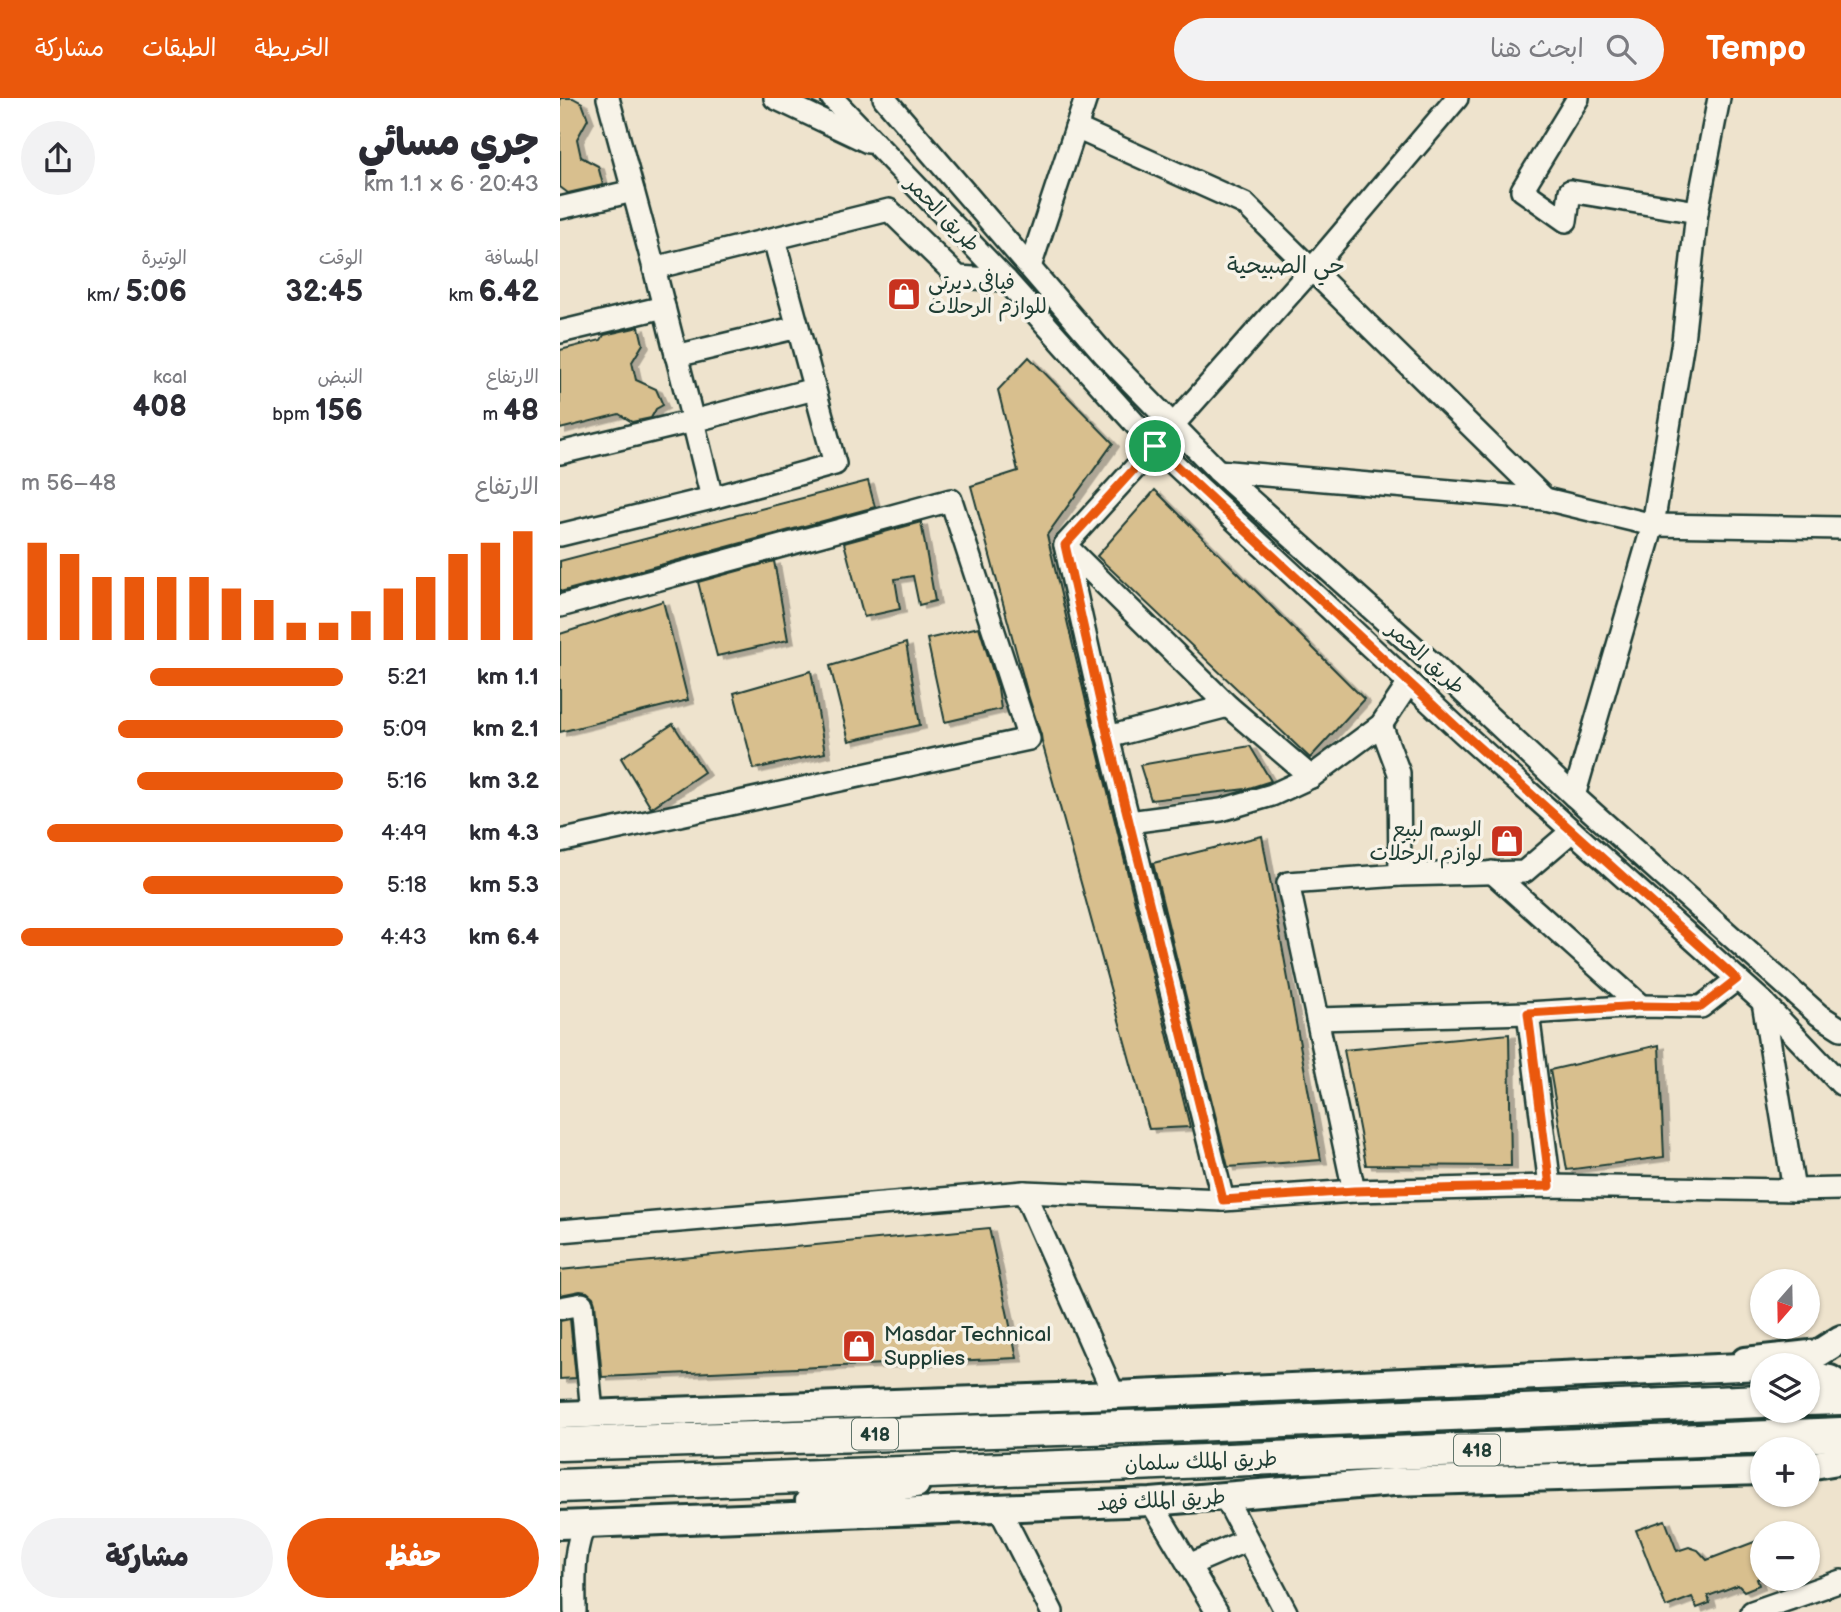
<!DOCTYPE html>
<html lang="ar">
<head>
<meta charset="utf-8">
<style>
  :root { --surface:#fff; --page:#f2f2f3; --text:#2b2b33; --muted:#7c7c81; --accent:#ea580c }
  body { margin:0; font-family:"Balsamiq Sans","Playpen Sans Arabic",sans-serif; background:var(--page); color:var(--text); direction:rtl; height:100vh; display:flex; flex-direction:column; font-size:26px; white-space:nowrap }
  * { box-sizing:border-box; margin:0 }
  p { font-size:23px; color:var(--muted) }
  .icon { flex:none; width:38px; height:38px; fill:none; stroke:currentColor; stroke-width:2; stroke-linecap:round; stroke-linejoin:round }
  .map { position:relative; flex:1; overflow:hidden; direction:ltr }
  .details { display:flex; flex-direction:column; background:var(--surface); width:560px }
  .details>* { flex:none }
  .needle { width:46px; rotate:200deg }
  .buttons { position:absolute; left:1190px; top:1171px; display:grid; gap:14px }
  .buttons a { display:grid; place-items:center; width:70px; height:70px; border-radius:50%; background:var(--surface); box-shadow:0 2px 5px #0004; font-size:35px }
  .pin { position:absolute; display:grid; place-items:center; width:60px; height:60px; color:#fff; margin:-30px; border:4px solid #fff; border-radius:50%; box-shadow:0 2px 7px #0007 }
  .round { display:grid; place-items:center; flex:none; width:74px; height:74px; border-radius:37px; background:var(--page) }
  .headline { display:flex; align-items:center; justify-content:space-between; height:119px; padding:0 21px }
  h1 { font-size:38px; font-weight:800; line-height:52px }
  .figures { display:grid; grid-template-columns:repeat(3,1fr); gap:10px; height:119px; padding:7px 21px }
  .figures div { display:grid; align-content:center }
  .figures b { font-size:30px; font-weight:800 }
  .figures small { font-size:19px; font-weight:400 }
  .figures p { font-size:19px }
  .chart { height:196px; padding:14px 21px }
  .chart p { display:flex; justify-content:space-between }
  .chart svg { width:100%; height:126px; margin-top:7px; stroke:var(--accent); stroke-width:6 }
  .cta { display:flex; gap:14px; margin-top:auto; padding:14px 21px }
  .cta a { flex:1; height:80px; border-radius:42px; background:var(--accent); color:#fff; font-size:28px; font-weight:800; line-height:80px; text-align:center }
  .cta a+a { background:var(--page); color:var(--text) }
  ul { padding:0 21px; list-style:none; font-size:23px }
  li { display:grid; grid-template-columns:112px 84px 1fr; align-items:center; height:52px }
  li i { height:18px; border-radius:9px; background:var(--accent) }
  header { display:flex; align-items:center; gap:42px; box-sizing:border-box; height:98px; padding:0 35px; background:var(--accent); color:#fff }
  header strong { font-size:33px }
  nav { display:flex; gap:38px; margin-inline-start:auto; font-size:24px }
  .search { width:490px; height:63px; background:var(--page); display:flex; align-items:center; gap:18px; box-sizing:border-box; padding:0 24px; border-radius:38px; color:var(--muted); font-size:26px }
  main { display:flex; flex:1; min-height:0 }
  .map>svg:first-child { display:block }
  .building { fill:#d8bf8e; stroke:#1f3d34; stroke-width:2; filter:url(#shadow) }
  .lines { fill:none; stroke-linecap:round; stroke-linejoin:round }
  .minor-casing { stroke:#1f3d34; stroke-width:26 }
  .major-casing { stroke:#1f3d34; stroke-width:32 }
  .highway-casing { stroke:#1f3d34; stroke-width:37 }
  .minor { stroke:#f7f3e8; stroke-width:21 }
  .major { stroke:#f7f3e8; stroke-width:26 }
  .highway { stroke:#f7f3e8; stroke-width:32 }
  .route-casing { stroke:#fff; stroke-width:14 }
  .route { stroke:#ea580c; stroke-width:9 }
  .labels { text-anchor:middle; stroke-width:7; stroke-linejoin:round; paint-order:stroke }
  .shield { fill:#f7f3e8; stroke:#60746a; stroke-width:2 }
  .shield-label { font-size:19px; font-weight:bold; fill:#1f3d34 }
  .street-label { font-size:21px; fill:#1f3d34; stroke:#f7f3e8 }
  .poi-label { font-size:21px; fill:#1f3d34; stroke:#f7f3e8; text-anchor:start }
  .neighbourhood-label { font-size:23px; fill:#1f3d34; stroke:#f7f3e8 }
</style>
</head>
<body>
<header>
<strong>Tempo</strong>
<div class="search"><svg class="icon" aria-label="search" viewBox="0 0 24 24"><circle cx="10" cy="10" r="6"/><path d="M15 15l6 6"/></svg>ابحث هنا</div>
<nav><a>الخريطة</a><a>الطبقات</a><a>مشاركة</a></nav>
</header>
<main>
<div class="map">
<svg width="1281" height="1514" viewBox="0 0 1281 1514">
  <defs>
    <filter id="shadow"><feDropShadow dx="6" dy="3.5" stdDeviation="0" flood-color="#0004"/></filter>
  </defs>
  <rect width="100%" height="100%" fill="#eee3cd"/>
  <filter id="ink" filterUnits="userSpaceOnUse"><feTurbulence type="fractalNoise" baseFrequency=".0143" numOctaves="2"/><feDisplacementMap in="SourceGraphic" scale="14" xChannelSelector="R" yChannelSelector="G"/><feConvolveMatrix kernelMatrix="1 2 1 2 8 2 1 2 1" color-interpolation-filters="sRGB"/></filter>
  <g filter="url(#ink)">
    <g class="building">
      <polygon points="0,0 13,0 22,5 28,21 17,41 21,59 38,68 43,87 8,95 0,89"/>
      <polygon points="79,229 83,246 72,264 76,282 96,291 103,307 96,311 91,320 72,324 59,316 0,331 0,252 41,242 44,237"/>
      <polygon points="469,259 553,345 487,437 535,642 630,1029 589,1031 482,644 481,637 468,597 411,388 458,373 438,292"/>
      <polygon points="308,383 315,409 0,494 0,463"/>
      <polygon points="595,392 804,601 750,660 537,458"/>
      <polygon points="361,424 375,503 359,507 353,478 335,481 340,511 304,519 284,445"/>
      <polygon points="214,463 228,542 157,558 138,484"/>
      <polygon points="103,503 128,602 0,634 0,536"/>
      <polygon points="419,529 438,590 441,611 385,624 367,541"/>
      <polygon points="346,545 360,627 289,643 270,568"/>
      <polygon points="251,573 265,655 194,671 174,595"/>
      <polygon points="113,626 144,674 91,710 61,660"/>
      <polygon points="690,648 711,683 686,691 591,702 580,667"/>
      <polygon points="702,738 761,1062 668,1069 593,765"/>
      <polygon points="949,936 951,1068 806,1067 784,952"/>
      <polygon points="1099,947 1104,1059 1007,1072 990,972"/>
      <polygon points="429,1130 457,1260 42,1279 35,1205 33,1199 27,1194 20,1193 0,1197 0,1172"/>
      <polygon points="10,1221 16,1280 0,1281 0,1223"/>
      <polygon points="1105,1422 1117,1453 1129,1449 1138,1452 1147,1462 1202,1441 1202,1479 1197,1481 1199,1487 1184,1493 1178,1487 1148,1498 1150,1505 1137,1510 1132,1499 1106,1509 1076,1432"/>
    </g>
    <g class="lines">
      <g class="minor-casing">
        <g id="minor">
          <polyline points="48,0 94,170 329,112 398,179 446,182"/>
          <polyline points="215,0 308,44"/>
          <polyline points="272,0 446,182 595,348 903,635 1203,904 1281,986"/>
          <polyline points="324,0 544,256 658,373 873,566 1014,698 1259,917 1281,931"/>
          <polyline points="1018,0 962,92 1006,123 1010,93 1137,114"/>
          <polyline points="516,30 685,106 985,401"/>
          <polyline points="0,110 73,93"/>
          <polyline points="470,169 526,0"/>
          <polyline points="0,234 104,209 94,170"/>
          <polyline points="116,258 238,229"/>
          <polyline points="613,327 752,171 897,0"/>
          <polyline points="595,348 505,447 668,608 751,679"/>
          <polyline points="0,355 133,323 104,209"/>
          <polyline points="658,373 985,401 1093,427 1281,430"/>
          <polyline points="152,400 133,323 254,291"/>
          <polyline points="0,437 152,400 275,366 214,141"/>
          <polyline points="505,447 548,639 569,724"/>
          <polyline points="0,508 391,402 469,641 0,743"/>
          <polyline points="821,627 839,675 840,777"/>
          <polyline points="548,639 668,608"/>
          <polyline points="1014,698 1093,427 1123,243 1137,114 1159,0"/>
          <polyline points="932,774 1081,908"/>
          <polyline points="1203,904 1234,1092"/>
          <polyline points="968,915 990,1088"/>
          <polyline points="757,921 968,915 1081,908 1141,909 1177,881"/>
          <polyline points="794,1093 728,785 840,777 964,774 1012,733"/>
          <polyline points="464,1094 663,1102 794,1093 990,1088 1234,1092 1281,1091"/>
          <polyline points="663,1102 569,724 661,712 712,697 751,679 821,627 849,585"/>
          <polyline points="0,1133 464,1094 554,1297"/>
          <polyline points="0,1210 22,1206 32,1315"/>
          <polyline points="665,1399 726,1514"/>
          <polyline points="591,1404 657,1514"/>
          <polyline points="439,1410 492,1514"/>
          <polyline points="629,1467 687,1442"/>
          <path d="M15,1514C15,1486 12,1450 26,1425"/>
          <polyline points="1192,1514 1281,1483"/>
        </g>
      </g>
      <g class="major-casing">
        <g id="major">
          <polyline points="1185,1263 1259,1255 1281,1241"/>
          <polyline points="1248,1277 1270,1281 1281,1288"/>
          <polyline points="0,1317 554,1297 1202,1268"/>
          <polyline points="1248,1368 1278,1363 1281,1360"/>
          <polyline points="249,1403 356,1386"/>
          <polyline points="0,1427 591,1404 833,1384 1202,1373"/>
        </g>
      </g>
      <g class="highway-casing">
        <g id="highway">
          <polyline points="1248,1301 1281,1300"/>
          <polyline points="0,1346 630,1327 1202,1303"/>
          <polyline points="0,1388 552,1367 1281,1336"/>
        </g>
      </g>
      <use href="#minor" class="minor"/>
      <use href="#major" class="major"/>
      <use href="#highway" class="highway"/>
    </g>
  </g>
  <g class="lines" filter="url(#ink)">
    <g class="route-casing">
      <polygon id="route" points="595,348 903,635 1177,881 1141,909 1081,908 968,915 990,1088 794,1093 663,1102 548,639 505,447"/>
    </g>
    <use href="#route" class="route"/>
  </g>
  <defs>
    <g id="shop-square" transform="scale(1.75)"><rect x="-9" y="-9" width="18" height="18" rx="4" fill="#c8321e" stroke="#f7f3e8"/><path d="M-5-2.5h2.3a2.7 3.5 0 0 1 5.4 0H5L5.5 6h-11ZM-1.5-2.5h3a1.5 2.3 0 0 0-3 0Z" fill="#fff"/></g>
  </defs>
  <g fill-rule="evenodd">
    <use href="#shop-square" x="344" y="196"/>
    <use href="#shop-square" x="947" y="743"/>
    <use href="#shop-square" x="299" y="1248"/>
  </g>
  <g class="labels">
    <g class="shield">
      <rect x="292" y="1320.5" width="46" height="31" rx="5"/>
      <rect x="894" y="1336.5" width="46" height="31" rx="5"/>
    </g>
    <g class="shield-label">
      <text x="315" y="1343">418</text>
      <text x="917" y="1359">418</text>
    </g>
    <g class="street-label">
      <text transform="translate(383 116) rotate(46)" y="7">طريق الحمر</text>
      <text transform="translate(866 560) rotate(42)" y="7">طريق الحمر</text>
      <text transform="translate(641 1363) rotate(-2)" y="7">طريق الملك سلمان</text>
      <text transform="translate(601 1402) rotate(-3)" y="7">طريق الملك فهد</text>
    </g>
    <g class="poi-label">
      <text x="368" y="191">فيافي ديرتي<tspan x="368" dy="24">للوازم الرحلات</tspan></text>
      <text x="922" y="738" text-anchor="end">الوسم لبيع<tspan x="922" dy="24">لوازم الرحلات</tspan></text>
      <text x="324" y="1243">Masdar Technical<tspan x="324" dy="24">Supplies</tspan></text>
    </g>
    <g class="neighbourhood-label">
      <text x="726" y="175">حي الصبيحية</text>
    </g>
  </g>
</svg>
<div class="buttons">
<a><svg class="needle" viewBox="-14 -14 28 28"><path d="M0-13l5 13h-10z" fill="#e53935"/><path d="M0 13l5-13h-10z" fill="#7c7c81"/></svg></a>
<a><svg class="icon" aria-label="layers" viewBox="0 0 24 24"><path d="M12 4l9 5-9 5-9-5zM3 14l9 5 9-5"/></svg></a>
<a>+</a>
<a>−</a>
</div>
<div class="pin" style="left:595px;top:348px;background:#1e9e55"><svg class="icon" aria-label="arrive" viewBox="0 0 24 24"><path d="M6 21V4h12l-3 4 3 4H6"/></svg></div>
</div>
<section class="details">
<div class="headline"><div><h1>جري مسائي</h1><p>20:43 · 6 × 1.1 km</p></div><a class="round"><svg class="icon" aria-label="share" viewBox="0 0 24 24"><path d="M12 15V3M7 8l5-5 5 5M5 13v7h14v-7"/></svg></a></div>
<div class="figures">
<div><p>المسافة</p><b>6.42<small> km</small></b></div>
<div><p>الوقت</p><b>32:45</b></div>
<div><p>الوتيرة</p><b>5:06<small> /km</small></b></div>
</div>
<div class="figures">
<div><p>الارتفاع</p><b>48<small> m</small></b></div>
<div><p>النبض</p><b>156<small> bpm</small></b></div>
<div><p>kcal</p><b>408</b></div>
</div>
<div class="chart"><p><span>الارتفاع</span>48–56 m</p>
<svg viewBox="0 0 160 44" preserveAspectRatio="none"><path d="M5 44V10M15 44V14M25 44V22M35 44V22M45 44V22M55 44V22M65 44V26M75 44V30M85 44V38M95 44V38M105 44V34M115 44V26M125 44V22M135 44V14M145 44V10M155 44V6"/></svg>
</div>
<ul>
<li><b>1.1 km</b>5:21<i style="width:60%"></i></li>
<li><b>2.1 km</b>5:09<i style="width:70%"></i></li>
<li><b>3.2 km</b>5:16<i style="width:64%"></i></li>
<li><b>4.3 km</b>4:49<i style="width:92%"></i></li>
<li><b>5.3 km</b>5:18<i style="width:62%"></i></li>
<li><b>6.4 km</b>4:43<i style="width:100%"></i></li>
</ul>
<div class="cta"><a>حفظ</a><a>مشاركة</a></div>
</section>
</main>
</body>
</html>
